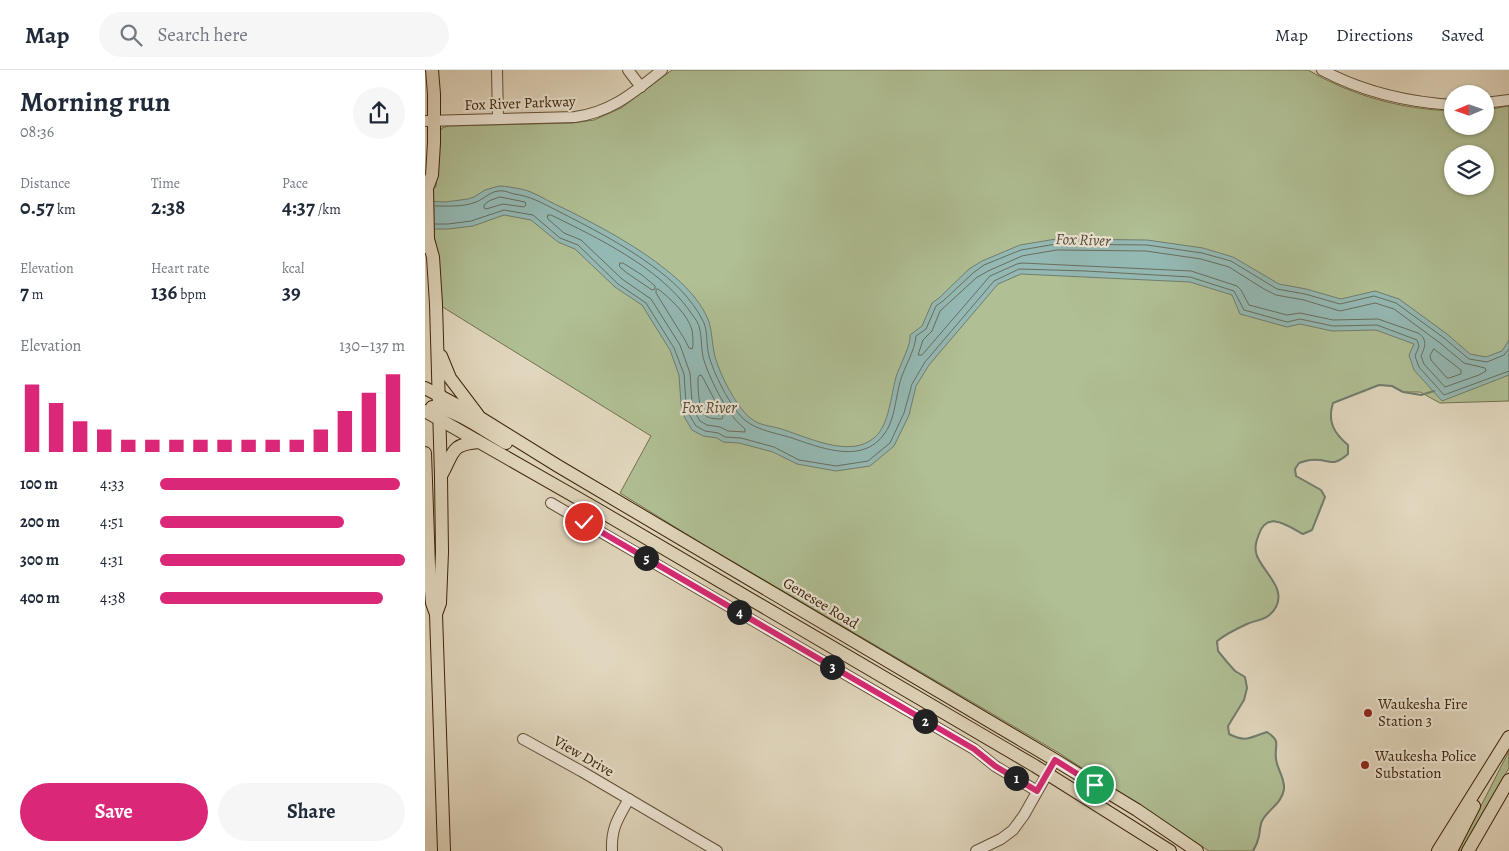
<!DOCTYPE html>
<html lang="en">
<head>
<meta charset="utf-8">
<style>
  :root { --surface:#fff; --page:#f6f6f7; --text:#1f2937; --muted:#747a83; --line:#e0e1e3; --accent:#db2777 }
  body { margin:0; font-family:Alegreya,serif; background:var(--page); color:var(--text); height:100vh; display:flex; flex-direction:column; font-size:19px; white-space:nowrap }
  * { box-sizing:border-box; margin:0 }
  p { font-size:16px; color:var(--muted) }
  .icon { flex:none; width:28px; height:28px; fill:none; stroke:currentColor; stroke-width:2; stroke-linecap:round; stroke-linejoin:round }
  .map { position:relative; flex:1; overflow:hidden }
  .side { display:flex; flex-direction:column; background:var(--surface); width:425px }
  .side>* { flex:none }
  .needle { width:32px; rotate:268deg }
  .buttons { position:absolute; left:1019px; top:15px; display:grid; gap:10px }
  .buttons a { display:grid; place-items:center; width:50px; height:50px; border-radius:50%; background:var(--surface); box-shadow:0 1px 4px #0004; font-size:25px }
  .pin { position:absolute; display:grid; place-items:center; width:42px; height:42px; color:#fff; margin:-21px; border:2px solid #fff; border-radius:50%; box-shadow:0 1px 5px #0007 }
  .km { position:absolute; width:25px; height:25px; margin:-12px; border-radius:50%; background:#222; color:#fff; font-size:14px; line-height:25px; text-align:center }
  .round { display:grid; place-items:center; flex:none; width:52px; height:52px; border-radius:26px; background:var(--page) }
  .head { display:flex; align-items:center; justify-content:space-between; height:85px; padding:0 20px }
  h1 { font-size:28px; font-weight:700; line-height:38px }
  .figures { display:grid; grid-template-columns:repeat(3,1fr); gap:8px; height:85px; padding:5px 20px }
  .figures div { display:grid; align-content:center }
  .figures b { font-size:21px; font-weight:700 }
  .figures small { font-size:14px; font-weight:400 }
  .figures p { font-size:14px }
  .chart { height:140px; padding:10px 20px }
  .chart p { display:flex; justify-content:space-between }
  .chart svg { width:100%; height:90px; margin-top:5px; stroke:var(--accent); stroke-width:6 }
  .cta { display:flex; gap:10px; margin-top:auto; padding:10px 20px }
  .cta a { flex:1; height:58px; border-radius:30px; background:var(--accent); color:#fff; font-size:20px; font-weight:700; line-height:58px; text-align:center }
  .cta a+a { background:var(--page); color:var(--text) }
  ul { padding:0 20px; list-style:none; font-size:16px }
  li { display:grid; grid-template-columns:80px 60px 1fr; align-items:center; height:38px }
  li i { height:12px; border-radius:6px; background:var(--accent) }
  header { display:flex; align-items:center; gap:30px; box-sizing:border-box; height:70px; padding:0 25px; background:var(--surface); border-bottom:1px solid var(--line) }
  header strong { font-size:24px }
  nav { display:flex; gap:28px; margin-inline-start:auto; font-size:18px }
  .search { width:350px; height:45px; background:var(--page); display:flex; align-items:center; gap:12px; box-sizing:border-box; padding:0 18px; border-radius:28px; color:var(--muted); font-size:19px }
  main { display:flex; flex:1; min-height:0 }
  .map>svg:first-child { display:block }
  .green { fill:#b0bf94; stroke:#76714e; fill-rule:evenodd }
  .water { fill:#94b9b4; stroke:#717d6f }
  .lines { fill:none; stroke-linecap:round; stroke-linejoin:round }
  .shore { stroke:#686e5e; stroke-width:1 }
  .stream { stroke:#717d6f; stroke-width:2 }
  .minor-casing { stroke:#655036; stroke-width:12 }
  .major-casing { stroke:#3c2308; stroke-width:14 }
  .minor { stroke:#ece5d5; stroke-width:10 }
  .major { stroke:#e1d7be; stroke-width:12 }
  .route-casing { stroke:#fff; stroke-width:10 }
  .route { stroke:#db2777; stroke-width:6 }
  .poi-dot { fill:#8f2418; stroke:#ece5d5; stroke-width:2 }
  .labels { text-anchor:middle; stroke-width:4.5; stroke-linejoin:round; paint-order:stroke }
  .street-label { font-size:15px; fill:#3c2308; stroke:#ece5d5 }
  .poi-label { font-size:15px; fill:#3c2308; stroke:#ece5d5; text-anchor:start }
  .water-label { font-size:16px; font-style:italic; fill:#524833; stroke:#ece5d5 }
</style>
</head>
<body>
<header>
<strong>Map</strong>
<div class="search"><svg class="icon" aria-label="search" viewBox="0 0 24 24"><circle cx="10" cy="10" r="6"/><path d="M15 15l6 6"/></svg>Search here</div>
<nav><a>Map</a><a>Directions</a><a>Saved</a></nav>
</header>
<main>
<section class="side">
<div class="head"><div><h1>Morning run</h1><p>08:36</p></div><a class="round"><svg class="icon" aria-label="share" viewBox="0 0 24 24"><path d="M12 15V3M7 8l5-5 5 5M5 13v7h14v-7"/></svg></a></div>
<div class="figures">
<div><p>Distance</p><b>0.57<small> km</small></b></div>
<div><p>Time</p><b>2:38</b></div>
<div><p>Pace</p><b>4:37<small> /km</small></b></div>
</div>
<div class="figures">
<div><p>Elevation</p><b>7<small> m</small></b></div>
<div><p>Heart rate</p><b>136<small> bpm</small></b></div>
<div><p>kcal</p><b>39</b></div>
</div>
<div class="chart"><p><span>Elevation</span>130–137 m</p>
<svg viewBox="0 0 160 44" preserveAspectRatio="none"><path d="M5 44V11M15 44V20M25 44V29M35 44V33M45 44V38M55 44V38M65 44V38M75 44V38M85 44V38M95 44V38M105 44V38M115 44V38M125 44V33M135 44V24M145 44V15M155 44V6"/></svg>
</div>
<ul>
<li><b>100 m</b>4:33<i style="width:98%"></i></li>
<li><b>200 m</b>4:51<i style="width:75%"></i></li>
<li><b>300 m</b>4:31<i style="width:100%"></i></li>
<li><b>400 m</b>4:38<i style="width:91%"></i></li>
</ul>
<div class="cta"><a>Save</a><a>Share</a></div>
</section>
<div class="map">
<svg width="1084" height="781" viewBox="0 0 1084 781">
  <rect width="100%" height="100%" fill="#e1d7be"/>
  <filter id="stains"><feTurbulence type="fractalNoise" baseFrequency=".004" numOctaves="4"/><feColorMatrix values="0 0 0 0 .2 0 0 0 0 .09 0 0 0 0 .02 0 0 0 .5 -.17"/></filter>
  <radialGradient id="worn" r=".72"><stop offset=".6" stop-color="#630" stop-opacity="0"/><stop offset="1" stop-color="#630" stop-opacity=".3"/></radialGradient>
  <g class="green">
    <path d="M247,0H883C928,26 976,39 1027,41L1028,56H1060V40L1084,36V331L1015,333L995,322H978L967,316L954,315L908,333C902,352 909,363 923,375V384C907,399 904,388 886,390C882,390 878,392 874,393L870,399L871,406L896,420L900,427L887,460L878,464C863,456 842,440 834,464C831,472 829,478 832,486C839,503 861,518 851,537C843,551 833,549 822,554C811,559 801,564 792,572L793,581L802,592L810,601L820,607L822,618L819,630L803,656L804,664C821,673 825,667 842,662C857,672 849,674 851,689C852,699 860,708 859,719C857,734 842,740 837,751C835,755 835,761 834,766C833,771 831,776 828,781H784L634,683L276,473L195,423L226,366L16,236L10,170H0V118L11,117L14,63L17,58L23,56L147,53L169,50L196,38ZM1028,84H1060V116H1028Z"/>
    <polygon points="1084,681 1084,698 1036,781 1033,781"/>
  </g>
  <path class="water" d="M74,116C81,116 89,118 96,119C110,122 122,131 134,136C179,158 267,203 284,252C287,262 287,273 289,282C292,300 313,341 328,350C335,355 345,356 353,358C381,366 425,390 450,367C464,355 466,325 471,307C474,297 487,273 485,265L497,256L507,233L514,228L544,199L557,191L595,175L631,169L722,170L778,178L808,187L854,214L881,219L916,229L950,221L974,229L1022,264L1045,284L1061,287L1077,281L1084,270V305L1017,331L989,300L984,285L989,274L951,260L907,261L875,254L862,257L815,244L807,225L765,212L596,204L573,214L504,295L491,316L484,345L469,376L445,396L411,401L372,394L348,382L314,373L298,372L292,368L278,366L267,360L260,348L256,334L254,305L245,280L217,235L190,217L150,179L133,172L106,150L79,145L48,156L23,159H0V131L20,132L43,129L49,127L60,120Z"/>
  <g class="lines">
    <g class="shore">
      <polygon points="75,127 100,132 101,135 99,137 78,134 61,139 59,138 59,135 64,131"/>
      <path d="M10,136C23,136 39,137 51,132C59,129 66,121 74,121C79,120 85,123 89,124C105,126 117,133 131,140C164,157 196,173 226,195C246,209 268,229 279,253C283,263 281,275 284,286C289,304 302,329 313,343C326,360 348,362 367,368C399,379 444,397 464,356C470,343 471,327 475,312C479,297 490,281 491,266L501,259L511,236L518,231L548,203L559,195L581,186L596,180L631,174L722,175L777,183L806,191L852,219L880,224L915,234L949,226L971,233L1019,268L1044,289L1062,292L1079,285L1084,279"/>
      <path d="M123,145H126C173,168 233,197 264,240C267,245 272,250 274,256C277,266 276,277 278,287C282,303 298,335 309,348C312,352 316,355 320,359V362L303,361L295,357L282,355L275,351L270,343L267,332L265,303L255,275L226,229L197,209L156,170L139,163L123,149Z"/>
      <polyline points="10,154 23,154 46,151 79,140 108,145 135,168 153,175 193,214 221,233 249,278 259,304 261,333 265,346 271,356 280,361 293,363 300,367 316,368 349,377 374,390 411,396 443,391 465,373 479,343 487,314 500,292 569,211 594,199 661,201 765,207 809,221 819,240 862,252 875,249 908,256 952,255 992,270 994,276 990,286 994,297 1019,325 1084,301"/>
      <path d="M632,180L721,181L776,189L804,197L839,219L851,225L879,230L915,241L950,233L969,239L1015,273L1039,293L1060,298L1061,301L1054,305L1020,317L999,294L996,286C1000,277 1003,269 993,263L953,249L908,250L875,243L862,245L824,235L816,220L812,216L766,201L597,193L592,194L565,206L497,285H493L498,270L507,261L515,241L551,208L563,201L597,186Z"/>
      <polygon points="195,193 198,193 217,205 230,216 230,219 227,220 202,203 195,197"/>
      <path d="M233,219C245,228 263,245 267,260C268,265 268,271 268,276L267,279L264,278L260,270L231,223V220Z"/>
      <polygon points="1009,279 1036,300 1036,304 1024,308 1022,308 1006,290 1005,286"/>
      <path d="M275,305L277,306L298,346L297,349C293,349 285,349 281,346C273,340 273,318 273,308Z"/>
    </g>
    <path class="stream" d="M828,781C831,776 833,771 834,766C835,761 835,755 837,751C842,740 857,734 859,719C860,708 852,699 851,689C849,674 857,672 842,662C825,667 822,673 804,664L803,656L819,630L822,618L820,607L810,601L802,592L793,581L792,571C801,564 811,559 822,554C833,549 843,551 851,537C861,518 839,503 832,486C829,478 831,472 834,464C842,440 863,456 878,464L887,460L900,427L896,420L871,406L870,399L874,393C878,392 882,390 886,390C904,388 906,399 923,384V375C909,363 902,352 908,333L954,315L967,316L978,322L996,325L1009,321"/>
    <g class="minor-casing">
      <g id="minor">
        <polyline points="72,0 73,49"/>
        <polyline points="203,0 216,17"/>
        <path d="M897,0C938,22 982,32 1028,35"/>
        <polyline points="1060,33 1084,30"/>
        <path d="M0,51L150,47C187,42 209,22 237,0"/>
        <polyline points="126,433 549,679 570,696 612,721"/>
        <polyline points="98,669 156,701 292,781"/>
        <path d="M187,781C186,758 193,748 204,729"/>
        <polyline points="551,781 576,769 588,760 599,745 630,690"/>
      </g>
    </g>
    <g class="major-casing">
      <g id="major">
        <polyline points="3,169 8,187 11,234 16,406 17,482 15,533 11,544"/>
        <polyline points="1,177 3,169 2,118 7,105 9,73 9,24 7,0"/>
        <polyline points="16,286 25,308 53,345"/>
        <polyline points="0,318 54,347 133,396 630,690 712,740 772,781"/>
        <path d="M7,337C29,338 61,362 81,373"/>
        <polyline points="0,341 170,438 610,696 745,781"/>
        <polyline points="0,383 4,496 7,533 11,544 19,781"/>
        <path d="M17,404C29,382 26,374 54,372"/>
        <polyline points="1013,781 1084,667"/>
        <polyline points="1026,781 1049,736"/>
        <polyline points="1043,781 1084,710"/>
      </g>
    </g>
    <use href="#minor" class="minor"/>
    <use href="#major" class="major"/>
  </g>
  <g class="lines">
    <g class="route-casing">
      <polyline id="route" points="159,452 549,679 570,696 612,721 630,690 670,715"/>
    </g>
    <use href="#route" class="route"/>
  </g>
  <g class="poi-dot">
    <circle cx="943" cy="643" r="5"/>
    <circle cx="940" cy="695" r="5"/>
  </g>
  <g class="labels">
    <g class="street-label">
      <text transform="translate(95 33) rotate(-2)" y="5">Fox River Parkway</text>
      <text transform="translate(396 533) rotate(31)" y="5">Genesee Road</text>
      <text transform="translate(159 686) rotate(30)" y="5">View Drive</text>
    </g>
    <g class="poi-label">
      <text x="953" y="639">Waukesha Fire<tspan x="953" dy="17">Station 3</tspan></text>
      <text x="950" y="691">Waukesha Police<tspan x="950" dy="17">Substation</tspan></text>
    </g>
    <g class="water-label">
      <text transform="translate(658 169) rotate(2)" y="6">Fox River</text>
      <text x="284" y="343">Fox River</text>
    </g>
  </g>
  <rect width="100%" height="100%" filter="url(#stains)"/>
  <rect width="100%" height="100%" fill="url(#worn)"/>
</svg>
<div class="buttons">
<a><svg class="needle" viewBox="-14 -14 28 28"><path d="M0-13l5 13h-10z" fill="#e53935"/><path d="M0 13l5-13h-10z" fill="#747a83"/></svg></a>
<a><svg class="icon" aria-label="layers" viewBox="0 0 24 24"><path d="M12 4l9 5-9 5-9-5zM3 14l9 5 9-5"/></svg></a>
</div>
<div class="pin" style="left:670px;top:715px;background:#1e9e55"><svg class="icon" aria-label="arrive" viewBox="0 0 24 24"><path d="M6 21V4h12l-3 4 3 4H6"/></svg></div>
<div class="pin" style="left:159px;top:452px;background:#d93025"><svg class="icon" aria-label="check" viewBox="0 0 24 24"><path d="M5 12l5 5 9-10"/></svg></div>
<b class="km" style="left:591px;top:708px">1</b>
<b class="km" style="left:500px;top:651px">2</b>
<b class="km" style="left:407px;top:597px">3</b>
<b class="km" style="left:314px;top:542px">4</b>
<b class="km" style="left:221px;top:488px">5</b>
</div>
</main>
</body>
</html>
